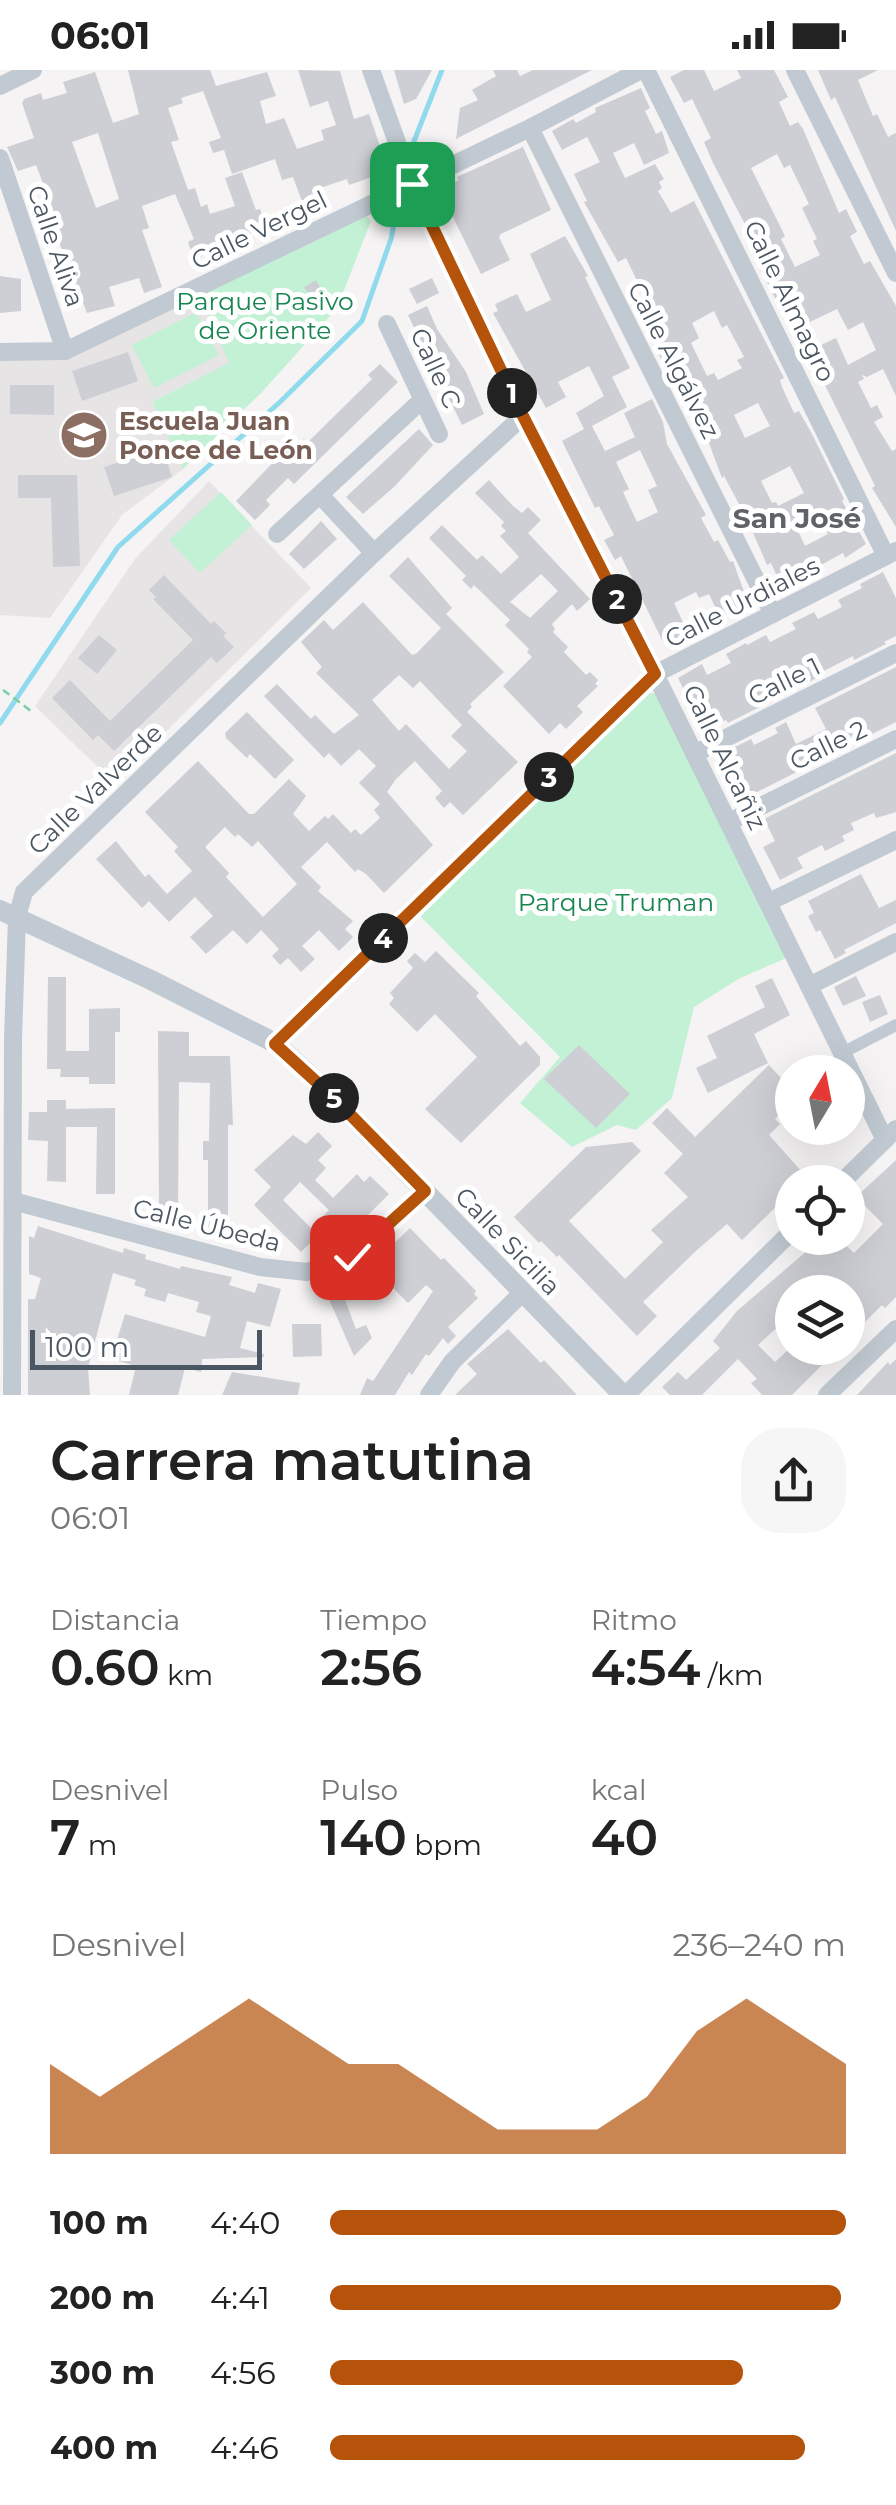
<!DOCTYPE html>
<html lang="es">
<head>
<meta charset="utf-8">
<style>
  :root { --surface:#fff; --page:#f6f6f6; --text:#222; --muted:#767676; --accent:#b45309 }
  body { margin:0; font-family:Montserrat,sans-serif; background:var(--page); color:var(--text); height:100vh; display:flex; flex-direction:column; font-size:38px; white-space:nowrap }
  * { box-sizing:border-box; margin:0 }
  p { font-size:32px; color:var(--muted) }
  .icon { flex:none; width:55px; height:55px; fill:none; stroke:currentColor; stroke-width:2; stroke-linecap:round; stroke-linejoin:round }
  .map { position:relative; height:1325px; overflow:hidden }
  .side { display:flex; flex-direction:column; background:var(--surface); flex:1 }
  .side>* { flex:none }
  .needle { width:65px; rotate:10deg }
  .tools { position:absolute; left:775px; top:985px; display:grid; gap:20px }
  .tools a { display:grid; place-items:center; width:90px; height:90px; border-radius:50%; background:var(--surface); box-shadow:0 10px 40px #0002; font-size:50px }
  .scale { position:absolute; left:30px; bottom:25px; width:232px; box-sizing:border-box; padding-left:10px; border:5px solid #4a5661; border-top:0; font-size:28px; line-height:35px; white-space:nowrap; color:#4a5661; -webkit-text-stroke:8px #fff; paint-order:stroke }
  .pin { position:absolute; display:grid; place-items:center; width:85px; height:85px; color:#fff; margin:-42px; border-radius:20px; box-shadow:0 5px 15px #0006 }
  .km { position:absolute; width:50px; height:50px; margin:-25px; border-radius:50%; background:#222; color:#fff; font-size:28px; line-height:50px; text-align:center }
  .round { display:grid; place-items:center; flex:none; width:105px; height:105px; border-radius:40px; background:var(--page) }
  .headline { display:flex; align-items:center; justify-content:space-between; height:170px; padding:0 50px }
  h1 { font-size:55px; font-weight:600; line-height:75px }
  .stats { display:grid; grid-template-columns:repeat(3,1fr); gap:15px; height:170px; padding:10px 50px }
  .stats div { display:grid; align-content:center }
  .stats b { font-size:50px; font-weight:600 }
  .stats small { font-size:28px; font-weight:400 }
  .stats p { font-size:28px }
  .chart { height:280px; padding:20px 50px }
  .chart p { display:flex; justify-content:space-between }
  .chart svg { width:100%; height:180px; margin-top:10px; fill:var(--accent); opacity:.7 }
  ul { padding:0 50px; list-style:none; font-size:32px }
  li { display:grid; grid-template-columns:160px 120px 1fr; align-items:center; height:75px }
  li i { height:25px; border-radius:12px; background:var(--accent) }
  .status { display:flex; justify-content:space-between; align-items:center; height:70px; padding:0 50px; background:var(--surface); direction:ltr }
  .status svg { height:28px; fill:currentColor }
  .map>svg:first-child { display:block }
  .education { fill:#e6e4e5 }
  .green { fill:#c3f1d5 }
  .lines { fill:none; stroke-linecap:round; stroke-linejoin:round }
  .stream { stroke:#90daee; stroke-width:5 }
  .building { fill:#cdcfd5; fill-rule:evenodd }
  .path { stroke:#7ad0a6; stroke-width:2.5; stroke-dasharray:8 5; stroke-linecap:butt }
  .pedestrian { stroke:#c1cad2; stroke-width:12 }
  .minor { stroke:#c1cad2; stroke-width:18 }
  .tertiary { stroke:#c1cad2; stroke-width:20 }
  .route-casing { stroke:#fff; stroke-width:20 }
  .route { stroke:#b45309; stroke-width:12 }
  .labels { text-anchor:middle; stroke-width:10; stroke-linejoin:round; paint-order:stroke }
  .street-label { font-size:25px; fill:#4a5661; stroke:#fff }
  .park-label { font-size:25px; fill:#17864f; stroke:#fff }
  .education-label { font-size:25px; font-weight:bold; fill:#785e54; stroke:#fff; text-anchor:start }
  .neighbourhood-label { font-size:28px; font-weight:bold; fill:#5f6368; stroke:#fff }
</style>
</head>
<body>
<div class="status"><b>06:01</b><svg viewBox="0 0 49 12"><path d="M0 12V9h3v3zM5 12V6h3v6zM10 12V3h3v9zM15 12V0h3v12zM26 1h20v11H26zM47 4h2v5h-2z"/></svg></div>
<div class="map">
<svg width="896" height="1325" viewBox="0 0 896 1325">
  <rect width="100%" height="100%" fill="#f5f3f3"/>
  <g class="education">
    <polygon points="199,222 230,293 152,332 183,399 122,445 50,548 0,545 0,288 69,287"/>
    <polygon points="209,411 311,518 114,713 35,636 135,489"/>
  </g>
  <g class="green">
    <polygon points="363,142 371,151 337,238 263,321 183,399 152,332 229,293 199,222"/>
    <polygon points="196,242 219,285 154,318 132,275"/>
    <polygon points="221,422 252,455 200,503 169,470"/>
    <polygon points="644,622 658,624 789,887 740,908 694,937 672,1028 636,1060 617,1055 572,1077 520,1033 560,987 421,847 422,835"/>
  </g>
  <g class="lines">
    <g class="stream">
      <polyline points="409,84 442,0"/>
      <polyline points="0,653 118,477 280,332 362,251 391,169 400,125"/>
    </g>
  </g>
  <g class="building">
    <path d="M128,0H210L216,16L267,2L276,26L260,31L266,54L284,48L297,79L324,70L321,60L336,55L328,31L310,37L298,0L340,1L354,49L369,44L382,82L377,83L385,108L373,112L372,107L349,115L347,109L317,119L321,130L304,137L293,107L282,110L275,89L232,104L224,80L213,83L209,72L221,68L203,21L181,28L183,33L168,38L179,70L171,72L188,120L195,118L201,137L207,134L210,144L235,136L225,108L242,102L256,140L260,139L265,152L261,153L263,159L226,172L228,177L194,189L188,172L194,169L175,124L142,136L149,158L142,160L162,217L144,223L139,208L109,217L115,236L87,243L53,157L59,155L36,95L18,101L7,77L34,68L22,33L24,29L41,23L43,30L67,23L63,12L95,2L113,53L139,44ZM98,63L119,129L96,138L72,72Z"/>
    <polygon points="394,0 432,0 416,29 404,34"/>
    <polygon points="493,0 517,0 520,6 533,0 592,0 456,69 460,38 478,30 472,20 496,6"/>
    <path d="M684,0H704L714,21L741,8L737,0H774L788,27L779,32L790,56L798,52L803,59L839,143L846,139L857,162L850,166L864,194L870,191L896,236V326L883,299L867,307L862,305L864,309L858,312L871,338L877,335L883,347L874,352L892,381L896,379V457L872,418L875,416L808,281L836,268L848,295L876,280L863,252L848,260L837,239L795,259L780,228L776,230L766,210L771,208L744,162L748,160L713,93L704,72L711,68L692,29L684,33L670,7ZM777,84L784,98L790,95L809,134L802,138L817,169L813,171L820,185L795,197L781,169L785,166L751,98Z"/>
    <polygon points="818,0 878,0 858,10 873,46 877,44 888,67 896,63 896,161 835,27 831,30"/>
    <path d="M641,18L650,38L645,41L656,64L662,61L669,83L644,95L634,73L613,83L625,108L655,94L664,109L659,112L662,118L658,121L671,143L694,131L784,308L780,310L782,317L794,343L799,341L812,364L844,429L842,431L866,474L845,488L843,483L821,495L823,499L806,507L804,503L781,515L771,493L767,495L747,449L724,406L722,408L703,357L699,359L649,266L640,242L650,237L626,188L618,192L584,132L587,131L574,104L600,92L587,67L562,80L552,61L573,49L576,53L596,42L595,38ZM714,241L722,258L727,255L744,287L737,290L742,298L718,310L714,303L707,306L691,273L699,268L692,253ZM758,333L770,356L745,368L734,345ZM790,396L804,423L778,436L776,432L772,433L761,411ZM817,442L828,464L805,476L795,454Z"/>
    <polygon points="523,77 551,140 501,164 499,167 510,190 481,204 439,119 459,110 457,107"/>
    <path d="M565,166L588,206L585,207L630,298L612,307L627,337L592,356L605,381L635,367L624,343L652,329L663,352L667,374L706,445L701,448L714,472L718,470L730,492L733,491L748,533L720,547L709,524L699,528L696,522L674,533L688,563L664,574L621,486L615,490L604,470L614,465L599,436L595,438L562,371L584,359L576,343L604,326L589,296L558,312L566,327L546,338L493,243L498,241L495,234L517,224L526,242L551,230L530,184ZM640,380L657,416L648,420L658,442L637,452L623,422L629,419L616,392Z"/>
    <polygon points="0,206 21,209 21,241 0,243"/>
    <polygon points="432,208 439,223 417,234 409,219"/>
    <polygon points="316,210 324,224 312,230 304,217"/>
    <polygon points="427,236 437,259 466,302 484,344 462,355 408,245"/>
    <polygon points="128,282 138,311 82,331 72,301"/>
    <polygon points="380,294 398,312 294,414 288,408 266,430 270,435 255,450 236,431 285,380 288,383 304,369 307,373 372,309 368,305"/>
    <polygon points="10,315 54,315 54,345 10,344"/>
    <polygon points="419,359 433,375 395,416 363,444 346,427"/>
    <polygon points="163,378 172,407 114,426 104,397"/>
    <polygon points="18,405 77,405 80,496 53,497 51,428 18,428"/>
    <path d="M489,410L513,436L522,443L528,437L541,450L528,463L590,529L577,541L572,534L552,554L555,559L553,562L568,577L564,582L586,605L590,602L598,610L595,614L598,616L577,636L583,642L566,659L560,653L549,664L503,616L532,587L527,582L529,579L505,555L510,550L474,515L471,519L462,510L466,506L429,468L442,455L477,490L482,485L501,504L519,487L500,466L506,461L501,456L504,452L475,423ZM541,504L558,521L530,548L510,532Z"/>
    <polygon points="321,451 337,469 304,499 289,484"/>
    <path d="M408,487L452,538L446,544L504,602L470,634L472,637L467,642L518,692L463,745L450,732L444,738L435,728L442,721L415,691L396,709L387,722L433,775L384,823L366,804L358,799L355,802L327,772L301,797L321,817L318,821L353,851L345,859L353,867L339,881L319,860L302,876L315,889L301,902L288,888L280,895L272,886L279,879L261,860L247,874L233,860L206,884L190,867L213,846L195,827L169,852L149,831L142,838L96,789L116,771L145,807L149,804L167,824L192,801L174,781L178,777L145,742L198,691L249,744H254L289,709L306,726L293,744L309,761L325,746L328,749L333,744L351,763L355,759L361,765L380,748L374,740L380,734L359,713L376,696L359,679L341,696L329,683L324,688L264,626L277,614L311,649L315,645L334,664L359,645L316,603L322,597L301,572L324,550L333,560L363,532L412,585L417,583L441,558L389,506ZM399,605L413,618L420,611L462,655L451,666L467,681L449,699L406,654L399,661L372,630ZM225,757L235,767L238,764L252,777L258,771L297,814L263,847L226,807L229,803L205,777Z"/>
    <polygon points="883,502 896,528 896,566 884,572 886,574 854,590 853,586 820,603 821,606 728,653 726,650 713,656 702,634 693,638 678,608 702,594 707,605 731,593 726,584 746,573 747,575 766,565 770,572 796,559 792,553 814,542 818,549 842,537 838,530 862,518 860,514"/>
    <polygon points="164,505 211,554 214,551 226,563 223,566 234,577 217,593 211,587 114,681 98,665 93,670 52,628 70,610 110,651 193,570 153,529 156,527 149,520"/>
    <polygon points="99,565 117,580 97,604 78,588"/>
    <polygon points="896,597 896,652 743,729 717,686 751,669 754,675 778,663 775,658 786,652 796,674 826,659 815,638"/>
    <polygon points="247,642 294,690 275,709 250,684 247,688 226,668 225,663"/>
    <polygon points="896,683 896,742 876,748 874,743 851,753 854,760 842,766 845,771 825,781 822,775 797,788 803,798 780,810 763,777 775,771 764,749"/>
    <polygon points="861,804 879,838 896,830 896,853 844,880 846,883 835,889 820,860 816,862 808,846 814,843 808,831"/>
    <polygon points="436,881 479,923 476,926 520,976 526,971 540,987 540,995 461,1073 425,1039 477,987 435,944 417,962 389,934 394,928 390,923 413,898 407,891 415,883 425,892"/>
    <polygon points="856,906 866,926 843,936 834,917"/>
    <polygon points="48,907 66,907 66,981 89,981 89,939 120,938 120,962 115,962 115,1014 89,1014 89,1007 60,1007 61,999 47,999"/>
    <polygon points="772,908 790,945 754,964 768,993 708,1023 696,998 717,988 707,966 765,937 755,916"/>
    <polygon points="880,925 888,944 870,952 862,932"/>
    <polygon points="158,961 189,962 189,986 230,986 233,1055 228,1055 228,1160 200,1160 200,1148 208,1148 208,1090 203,1090 203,1071 209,1071 210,1013 179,1012 178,1146 159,1146"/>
    <polygon points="579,975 630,1024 596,1058 544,1009"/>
    <polygon points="769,995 792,1020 792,1032 775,1049 780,1054 769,1065 811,1112 792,1112 792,1132 786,1138 780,1133 742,1170 727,1154 697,1180 643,1232 657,1246 637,1266 559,1185 557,1187 541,1171 539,1173 514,1147 586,1077 632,1072 641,1081 569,1151 625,1209 663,1172 651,1160 688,1127 664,1103 683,1084 652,1053 667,1038 695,1067"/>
    <polygon points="47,1030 66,1030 66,1039 115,1038 115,1124 96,1124 97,1057 66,1057 66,1112 47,1111 48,1071 28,1070 29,1042 47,1042"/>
    <polygon points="318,1062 332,1076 318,1090 326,1098 315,1110 333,1128 357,1104 364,1112 370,1106 389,1124 368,1145 371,1148 362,1157 349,1147 328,1168 314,1155 329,1140 300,1112 283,1130 318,1165 301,1182 254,1135 271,1117 254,1100 293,1065 306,1074"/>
    <polygon points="896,1090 896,1227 885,1238 882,1235 848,1269 848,1222 792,1222 792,1244 758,1275 775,1292 790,1278 839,1278 792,1325 762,1325 751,1313 757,1309 738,1289 702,1325 670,1325 662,1317 678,1302 686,1310 720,1278 713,1271 737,1241 822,1168 838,1168 854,1183 883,1154 856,1127"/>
    <polygon points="38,1156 123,1183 124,1178 146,1185 145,1189 180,1199 181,1196 232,1207 229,1215 255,1223 258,1213 281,1219 270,1257 247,1251 240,1278 264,1284 264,1287 202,1289 201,1302 185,1298 178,1325 129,1325 136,1296 111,1289 125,1244 205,1267 211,1246 196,1242 199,1232 168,1223 165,1232 144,1226 146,1219 134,1215 136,1210 113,1203 88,1298 90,1325 28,1325 28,1229 35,1229 41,1208 29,1204 29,1166 34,1168"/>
    <polygon points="410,1158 441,1190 444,1188 476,1221 474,1224 478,1228 448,1257 456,1266 448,1274 443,1268 429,1286 426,1284 412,1305 409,1302 395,1325 360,1325 367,1308 373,1311 433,1221 426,1215 408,1233 371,1196"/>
    <polygon points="343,1206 353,1228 345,1230 356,1259 366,1255 372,1268 354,1286 324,1218 329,1216 328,1210"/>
    <polygon points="292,1254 321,1254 322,1286 293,1287"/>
    <polygon points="508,1259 536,1288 541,1293 544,1290 577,1325 455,1325 477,1304 467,1294"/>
    <polygon points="896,1289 896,1325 857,1325 888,1292 890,1295"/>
    <polygon points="232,1302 300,1313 298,1325 222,1325"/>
  </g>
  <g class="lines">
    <polyline class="path" points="3,620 31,641"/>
    <polyline class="pedestrian" points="842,983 896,955"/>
    <g class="minor">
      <polyline points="371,0 412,114 523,346 655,604 885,1070"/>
      <polyline points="646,0 886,486"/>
      <polyline points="795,0 896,203"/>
      <polyline points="0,16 33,0"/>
      <polyline points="530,58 773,544"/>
      <polyline points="0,88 65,281"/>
      <polyline points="387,254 439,364"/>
      <polyline points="0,282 65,281 530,58 641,0"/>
      <polyline points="321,426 374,483"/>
      <polyline points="277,464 422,330"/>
      <polyline points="694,684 896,583"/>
      <polyline points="729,752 896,669"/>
      <polyline points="769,832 896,770"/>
      <polyline points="809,916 896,872"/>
      <polyline points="275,973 655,604 896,481"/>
      <polyline points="842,1112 896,1059"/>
      <polyline points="13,1131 260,1197 307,1202 352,1187 425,1121"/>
      <polyline points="12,1325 13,970 17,847 24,822 374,483 523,346"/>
      <polyline points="429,1325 452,1292 523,1222"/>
      <polyline points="626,1325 792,1161"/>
      <polyline points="827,1325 896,1259"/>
    </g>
    <polyline class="tertiary" points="0,840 151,910 275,973 333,1027 623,1325"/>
  </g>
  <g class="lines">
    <g class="route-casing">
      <polyline id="route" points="352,1187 425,1121 334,1028 275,974 655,604 523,346 412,114"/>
    </g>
    <use href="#route" class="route"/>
  </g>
  <defs>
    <g id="school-disc" transform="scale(2.5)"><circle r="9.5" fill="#8d6e63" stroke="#fff"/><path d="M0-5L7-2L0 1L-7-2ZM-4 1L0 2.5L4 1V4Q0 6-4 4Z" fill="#fff"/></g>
  </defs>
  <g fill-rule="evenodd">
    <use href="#school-disc" x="84" y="365"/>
  </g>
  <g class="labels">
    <g class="street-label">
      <text transform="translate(259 160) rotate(-26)" y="9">Calle Vergel</text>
      <text transform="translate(56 176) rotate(71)" y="9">Calle Aliva</text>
      <text transform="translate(790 231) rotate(64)" y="9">Calle Almagro</text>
      <text transform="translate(674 290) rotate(63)" y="9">Calle Algálvez</text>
      <text transform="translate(436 298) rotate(65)" y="9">Calle C</text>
      <text transform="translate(742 532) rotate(-27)" y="9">Calle Urdiales</text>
      <text transform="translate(784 611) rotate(-26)" y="9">Calle 1</text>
      <text transform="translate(828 675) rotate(-26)" y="9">Calle 2</text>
      <text transform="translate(725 687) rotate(64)" y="9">Calle Alcañiz</text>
      <text transform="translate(95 719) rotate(-44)" y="9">Calle Valverde</text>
      <text transform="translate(207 1155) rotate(14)" y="9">Calle Úbeda</text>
      <text transform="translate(508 1171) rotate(46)" y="9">Calle Sicilia</text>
    </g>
    <g class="park-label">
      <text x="265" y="240">Parque Pasivo<tspan x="265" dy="29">de Oriente</tspan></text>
      <text x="616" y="841">Parque Truman</text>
    </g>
    <g class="education-label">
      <text x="119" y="360">Escuela Juan<tspan x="119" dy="29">Ponce de León</tspan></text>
    </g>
    <g class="neighbourhood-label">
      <text x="797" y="458">San José</text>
    </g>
  </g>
</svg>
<div class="tools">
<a><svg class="needle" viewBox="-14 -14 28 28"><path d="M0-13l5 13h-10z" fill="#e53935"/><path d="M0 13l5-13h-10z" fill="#767676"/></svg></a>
<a><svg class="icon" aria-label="locate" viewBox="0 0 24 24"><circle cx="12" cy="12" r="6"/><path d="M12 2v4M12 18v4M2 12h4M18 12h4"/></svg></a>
<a><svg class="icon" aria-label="layers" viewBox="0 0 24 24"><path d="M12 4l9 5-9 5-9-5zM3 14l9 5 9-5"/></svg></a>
</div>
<div class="scale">100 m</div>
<div class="pin" style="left:412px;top:114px;background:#1e9e55"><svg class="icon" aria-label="arrive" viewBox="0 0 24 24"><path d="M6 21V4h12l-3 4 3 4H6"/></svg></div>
<div class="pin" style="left:352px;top:1187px;background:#d93025"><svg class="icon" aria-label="check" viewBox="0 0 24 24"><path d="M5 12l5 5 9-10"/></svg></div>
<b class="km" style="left:512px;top:323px">1</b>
<b class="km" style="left:617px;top:529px">2</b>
<b class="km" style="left:549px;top:707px">3</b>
<b class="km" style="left:383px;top:868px">4</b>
<b class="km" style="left:334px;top:1028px">5</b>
</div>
<section class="side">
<div class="headline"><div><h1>Carrera matutina</h1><p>06:01</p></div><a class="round"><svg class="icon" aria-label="share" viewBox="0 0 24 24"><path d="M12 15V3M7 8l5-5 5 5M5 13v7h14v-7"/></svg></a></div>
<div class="stats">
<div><p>Distancia</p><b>0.60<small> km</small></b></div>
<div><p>Tiempo</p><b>2:56</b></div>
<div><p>Ritmo</p><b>4:54<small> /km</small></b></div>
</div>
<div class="stats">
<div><p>Desnivel</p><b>7<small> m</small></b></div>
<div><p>Pulso</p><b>140<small> bpm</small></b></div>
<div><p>kcal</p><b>40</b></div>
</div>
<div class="chart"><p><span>Desnivel</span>236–240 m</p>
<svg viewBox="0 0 160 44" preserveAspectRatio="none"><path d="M0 44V22L10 30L20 22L30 14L40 6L50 14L60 22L70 22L80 30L90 38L100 38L110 38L120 30L130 14L140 6L150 14L160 22V44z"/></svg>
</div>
<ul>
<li><b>100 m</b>4:40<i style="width:100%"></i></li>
<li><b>200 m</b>4:41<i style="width:99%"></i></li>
<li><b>300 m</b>4:56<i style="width:80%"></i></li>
<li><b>400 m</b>4:46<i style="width:92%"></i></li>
</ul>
</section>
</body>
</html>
